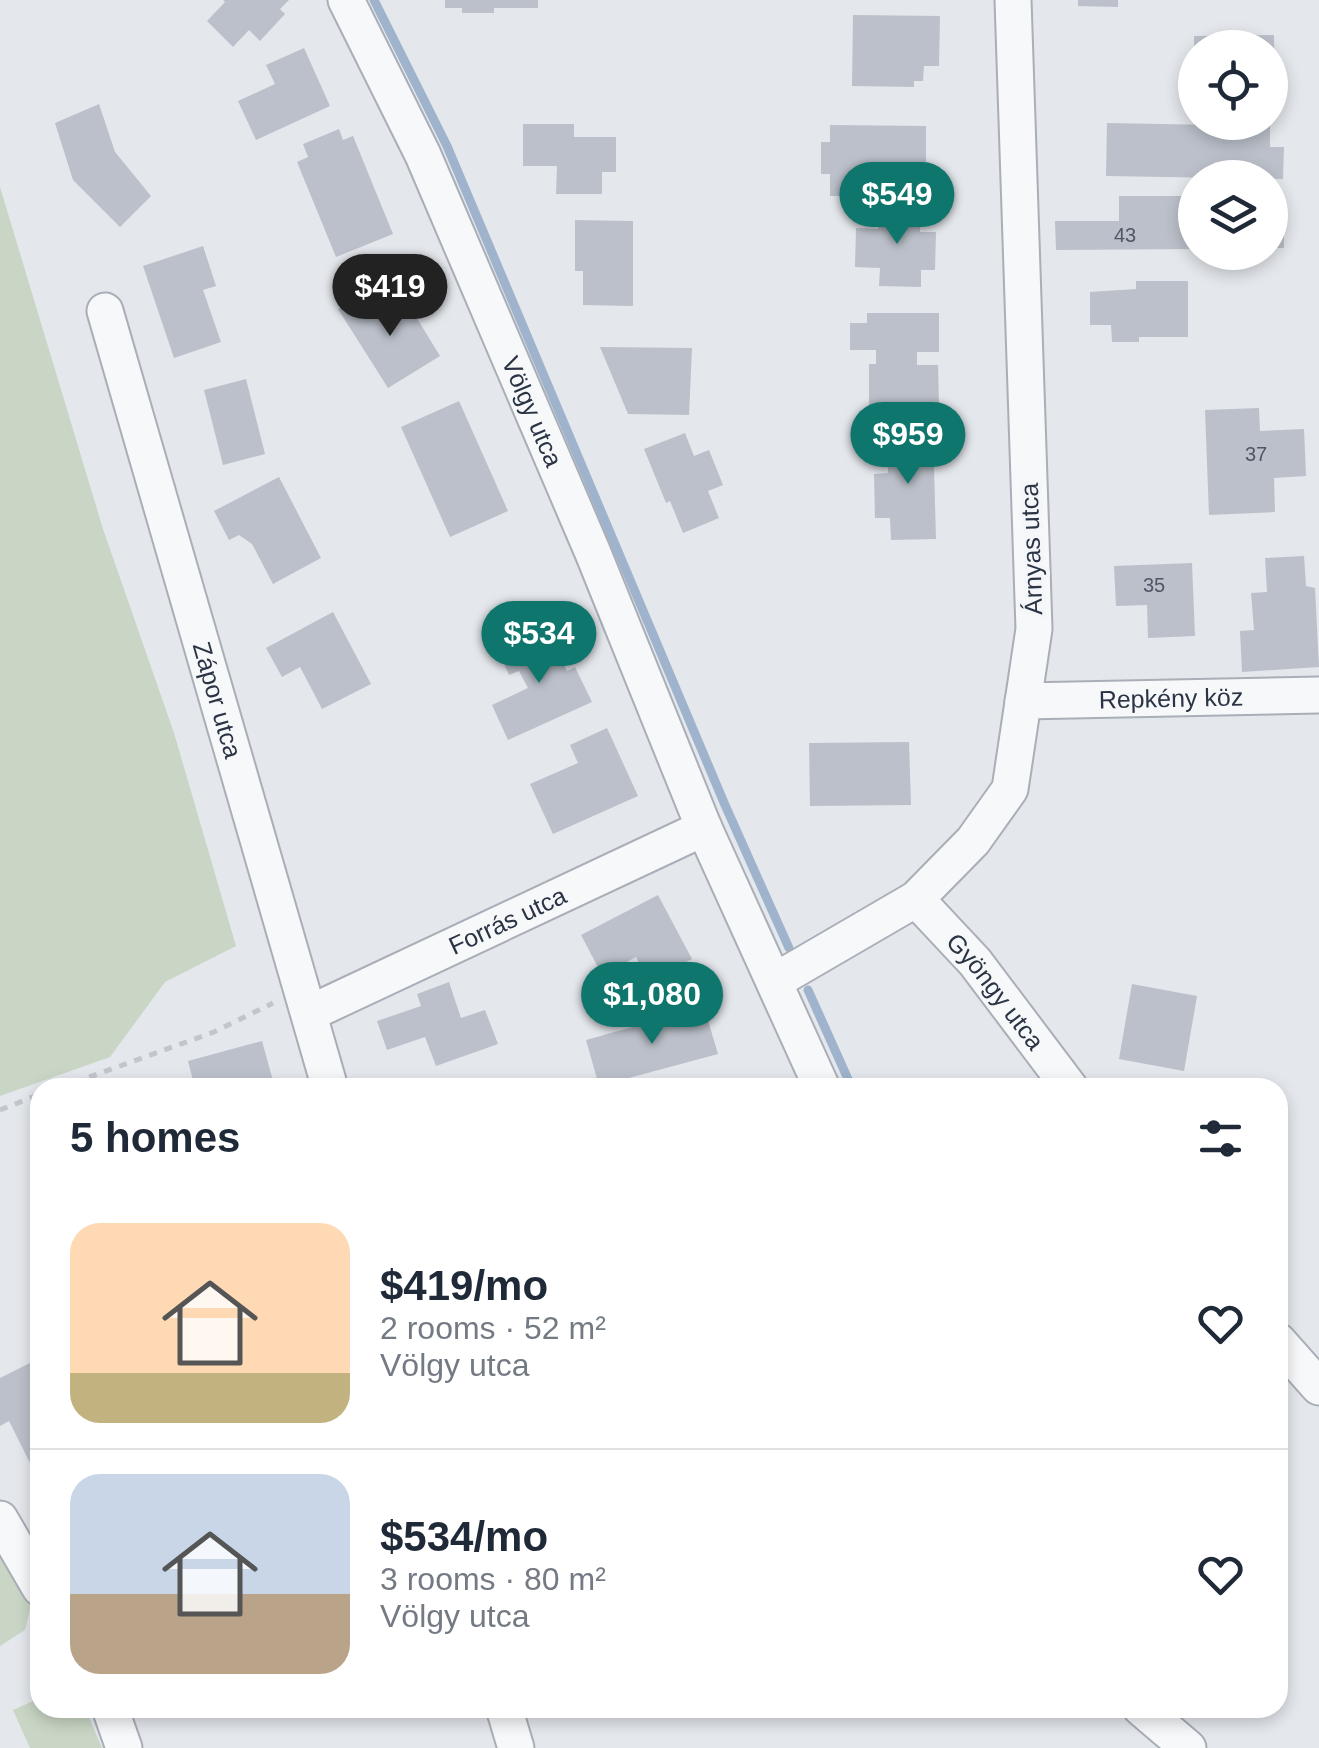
<!DOCTYPE html>
<meta charset="utf-8">
<style>
:root{--surface:#fff;--page:#f6f6f7;--text:#1f2937;--muted:#747a83;--line:#e0e1e3;--accent:#0f766e}
body{margin:0;font-family:Arial,sans-serif;background:var(--page);color:var(--text);height:100vh;display:flex;flex-direction:column;font-size:38px;white-space:nowrap}
*{box-sizing:border-box;margin:0}
p{font-size:32px;color:var(--muted)}
.icon{flex:none;width:55px;height:55px;fill:none;stroke:currentColor;stroke-width:2;stroke-linecap:round;stroke-linejoin:round}
.map{position:relative;flex:1;overflow:hidden}
.details{position:absolute;left:30px;top:1078px;width:1258px;height:640px;display:flex;flex-direction:column;background:var(--surface);border-radius:30px;box-shadow:0 5px 15px #0003}
.details>*{flex:none}
.controls{position:absolute;left:1178px;top:30px;display:grid;gap:20px}
.controls a{display:grid;place-items:center;width:110px;height:110px;border-radius:50%;background:var(--surface);box-shadow:0 5px 15px #0003;font-size:50px}
.price{position:absolute;translate:-50% -85px;padding:0 22px;border-radius:35px;background:var(--accent);color:#fff;font-size:32px;line-height:65px;filter:drop-shadow(0 2px 5px #0008)}
.price::after{content:'';position:absolute;left:50%;top:60px;width:30px;height:22px;margin-left:-15px;background:inherit;clip-path:polygon(0 0,100% 0,50% 100%)}
.price.on{background:#222;color:#fff}
ul{padding:0;list-style:none}
li{display:flex;align-items:center;gap:30px;height:250px;padding:0 40px}
li+li{border-top:2px solid var(--line)}
li span{display:grid;place-items:center;flex:none;width:280px;height:200px;border-radius:30px;color:#555}
li>.icon{margin-inline-start:auto}
span .icon{width:120px;height:120px;fill:#fffc;stroke-width:1}
li b{font-size:42px}
h2{display:flex;justify-content:space-between;align-items:center;height:120px;padding:0 40px;font-size:42px}
.map>svg:first-child{display:block}
.green{fill:#c9d6c5}
.lines{fill:none;stroke-linecap:round;stroke-linejoin:round}
.stream{stroke:#9fb4cc;stroke-width:9}
.building{fill:#bbc0ca}
.street-casing{stroke:#a9aeb7;stroke-width:39}
.path{stroke:#c2c5cb;stroke-width:5;stroke-dasharray:8 8;stroke-linecap:butt}
.street{stroke:#f7f8fa;stroke-width:35}
.labels{text-anchor:middle;dominant-baseline:central;stroke-width:8;stroke-linejoin:round;paint-order:stroke}
.number-label{font-size:20px;fill:#4f5766}
.street-label{font-size:25px;fill:#2b3445;stroke:#f4f6f9}
</style>
<div class="map">
<svg width="1319" height="1748" viewBox="0 0 1319 1748">
<rect width="100%" height="100%" fill="#e4e7ec"/>
<g class="green">
<polygon points="0,187 103,529 174,733 236,946 165,982 110,1057 0,1096"/>
<polygon points="0,1550 32,1601 25,1630 0,1646"/>
<polygon points="40,1698 40,1708 85,1708 102,1748 30,1748 13,1710"/>
</g>
<g class="lines">
<g class="stream">
<polyline points="374,0 447,146 725,805 789,948"/>
<polyline points="808,990 852,1088"/>
</g>
</g>
<g class="building">
<polygon points="223,0 289,0 280,9 285,14 260,41 249,30 233,47 207,21 225,2"/>
<polygon points="445,0 538,0 538,8 494,8 494,13 462,13 462,8 445,8"/>
<polygon points="1078,0 1118,0 1118,7 1078,6"/>
<polygon points="853,15 940,16 939,66 924,66 923,81 914,81 914,87 852,86"/>
<polygon points="1274,35 1275,91 1270,91 1270,48 1194,48 1194,36"/>
<polygon points="304,48 330,106 256,140 238,101 275,84 266,65"/>
<polygon points="99,104 115,152 151,196 120,227 73,180 55,123"/>
<polygon points="1107,123 1270,126 1270,147 1284,147 1283,179 1106,176"/>
<polygon points="523,124 574,124 574,137 616,137 616,172 602,172 602,194 556,194 557,166 523,166"/>
<polygon points="830,125 926,126 926,164 899,163 899,185 890,185 890,204 857,204 856,196 830,196 830,174 821,174 821,142 830,142"/>
<polygon points="339,129 343,140 353,136 393,234 336,257 297,162 308,157 303,144"/>
<polygon points="1119,196 1195,196 1195,249 1056,250 1055,221 1119,221"/>
<polygon points="878,206 921,207 920,232 936,232 935,270 921,270 921,287 879,286 880,268 855,267 856,228 878,229"/>
<polygon points="1284,218 1284,248 1270,248 1270,219"/>
<polygon points="575,220 633,221 633,306 583,305 583,271 575,271"/>
<polygon points="203,246 216,286 203,290 221,342 174,358 143,266"/>
<polygon points="1136,281 1188,281 1188,337 1139,337 1139,342 1112,342 1111,325 1090,325 1090,292 1136,289"/>
<polygon points="365,292 381,318 407,302 440,356 388,388 338,309"/>
<polygon points="867,313 939,313 939,352 917,352 917,365 938,365 939,406 869,406 869,364 876,364 876,350 850,350 850,323 867,323"/>
<polygon points="600,347 692,348 689,415 628,414"/>
<polygon points="246,379 265,454 223,465 204,390"/>
<polygon points="459,401 508,511 450,537 401,427"/>
<polygon points="1259,408 1260,431 1304,429 1306,476 1274,478 1275,512 1209,515 1205,410"/>
<polygon points="933,431 936,539 891,540 890,518 875,518 874,474 888,473 887,432"/>
<polygon points="685,433 694,456 709,450 723,485 708,491 719,518 683,533 670,501 666,503 644,449"/>
<polygon points="279,477 321,558 273,584 252,544 239,535 229,540 214,511"/>
<polygon points="1304,556 1306,586 1315,588 1319,667 1242,672 1240,631 1254,630 1251,593 1267,592 1265,558"/>
<polygon points="1192,563 1195,636 1148,638 1147,605 1116,606 1114,566"/>
<polygon points="333,612 371,684 322,709 300,667 282,677 266,648"/>
<polygon points="547,628 567,671 575,667 592,702 508,740 492,705 528,688 519,671 509,675 498,650"/>
<polygon points="607,728 638,796 553,834 530,784 578,763 570,745"/>
<polygon points="909,742 911,805 810,806 809,743"/>
<polygon points="658,895 692,959 648,981 636,957 602,975 581,935"/>
<polygon points="449,982 461,1018 485,1010 498,1044 436,1066 425,1037 387,1050 377,1021 421,1006 417,994"/>
<polygon points="1132,984 1197,996 1184,1071 1119,1059"/>
<polygon points="704,1007 718,1054 599,1086 586,1040"/>
<polygon points="262,1041 275,1088 195,1088 188,1061"/>
<polygon points="40,1358 40,1458 30,1463 9,1421 0,1426 0,1378"/>
</g>
<g class="lines">
<g class="street-casing">
<g id="street">
<path id="s1" d="M346 0 423 155 593 553 704 828 822 1088"/>
<path id="s2" d="M105 311 330 1088"/>
<path id="s3" d="M1023 701 1319 695"/>
<path id="s4" d="M916 899 975 962 1070 1088"/>
<polyline points="775,981 916,899 973,841 1010,789 1034,629 1013,0"/>
<path id="s5" d="M310 1013 704 828"/>
<polyline points="1278,1341 1319,1387"/>
<polyline points="0,1519 40,1588"/>
<polyline points="110,1708 124,1748"/>
<polyline points="504,1708 516,1748"/>
<polyline points="1141,1708 1188,1748"/>
</g>
</g>
<g class="path">
<polyline points="59,1088 214,1032 273,1003"/>
<polyline points="0,1110 40,1094"/>
</g>
<use href="#street" class="street"/>
</g>
<g class="labels">
<g class="number-label">
<text x="1125" y="235">43</text>
<text x="1256" y="454">37</text>
<text x="1154" y="585">35</text>
</g>
<g class="street-label">
<text stroke="none"><textPath href="#s1" startOffset="452">Völgy utca</textPath></text>
<text transform="translate(1031 549) rotate(-92)">Árnyas utca</text>
<text stroke="none"><textPath href="#s3" startOffset="148">Repkény köz</textPath></text>
<text stroke="none"><textPath href="#s2" startOffset="405">Zápor utca</textPath></text>
<text stroke="none"><textPath href="#s5" startOffset="218">Forrás utca</textPath></text>
<text stroke="none"><textPath href="#s4" startOffset="122">Gyöngy utca</textPath></text>
</g>
</g>
</svg>
<div class="controls">
<a><svg class="icon" aria-label="locate" viewBox="0 0 24 24"><circle cx="12" cy="12" r="6"/><path d="M12 2v4M12 18v4M2 12h4M18 12h4"/></svg></a>
<a><svg class="icon" aria-label="layers" viewBox="0 0 24 24"><path d="M12 4l9 5-9 5-9-5zM3 14l9 5 9-5"/></svg></a>
</div>
<b class="price" style="left:897px;top:247px">$549</b>
<b class="price on" style="left:390px;top:339px">$419</b>
<b class="price" style="left:908px;top:487px">$959</b>
<b class="price" style="left:539px;top:686px">$534</b>
<b class="price" style="left:652px;top:1047px">$1,080</b>
<section class="details">
<h2>5 homes<svg class="icon" aria-label="filters" viewBox="0 0 24 24"><path d="M4 7h16M4 17h16"/><circle cx="9" cy="7" r="2"/><circle cx="15" cy="17" r="2"/></svg></h2>
<ul>
<li><span style="background:linear-gradient(#ffd9b3 75%,#c2b280 0)"><svg class="icon" aria-label="home" viewBox="0 0 24 24"><path d="M3 11l9-7 9 7M6 9v11h12V9"/></svg></span><div><b>$419/mo</b><p>2 rooms · 52 m²</p><p>Völgy utca</p></div><svg class="icon" aria-label="heart" viewBox="0 0 24 24"><path d="M12 20l-8-8c-3-5 5-10 8-4 3-6 11-1 8 4z"/></svg></li>
<li><span style="background:linear-gradient(#c9d6e8 60%,#b9a48a 0)"><svg class="icon" aria-label="home" viewBox="0 0 24 24"><path d="M3 11l9-7 9 7M6 9v11h12V9"/></svg></span><div><b>$534/mo</b><p>3 rooms · 80 m²</p><p>Völgy utca</p></div><svg class="icon" aria-label="heart" viewBox="0 0 24 24"><path d="M12 20l-8-8c-3-5 5-10 8-4 3-6 11-1 8 4z"/></svg></li>
</ul>
</section>
</div>
